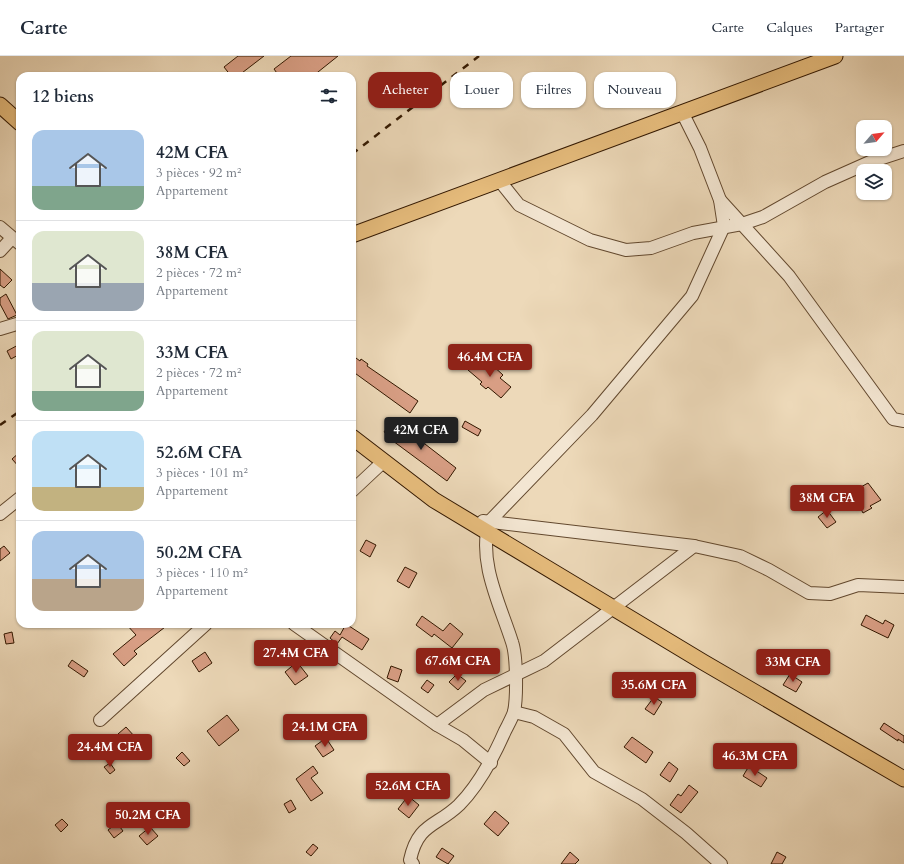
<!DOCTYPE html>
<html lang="fr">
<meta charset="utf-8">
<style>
:root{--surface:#fff;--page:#f6f6f7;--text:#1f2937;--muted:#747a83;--line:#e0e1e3;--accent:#8f2418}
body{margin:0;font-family:Cardo,serif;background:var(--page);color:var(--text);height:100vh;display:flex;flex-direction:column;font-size:15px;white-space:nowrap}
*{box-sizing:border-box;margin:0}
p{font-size:13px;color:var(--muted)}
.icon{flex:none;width:22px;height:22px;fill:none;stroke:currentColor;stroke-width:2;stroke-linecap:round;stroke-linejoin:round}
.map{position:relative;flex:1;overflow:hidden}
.details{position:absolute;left:16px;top:16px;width:340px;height:556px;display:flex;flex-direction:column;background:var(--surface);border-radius:12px;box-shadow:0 1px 3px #0004}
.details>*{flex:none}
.top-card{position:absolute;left:368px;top:16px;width:380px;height:36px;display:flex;gap:8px}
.needle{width:26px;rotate:62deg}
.fabs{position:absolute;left:856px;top:64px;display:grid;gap:8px}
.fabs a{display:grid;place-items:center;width:36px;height:36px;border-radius:8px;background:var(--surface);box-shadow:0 1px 3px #0004;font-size:20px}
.price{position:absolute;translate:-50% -34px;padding:0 9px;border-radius:4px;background:var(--accent);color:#fff;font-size:13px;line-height:26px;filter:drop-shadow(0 1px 2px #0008)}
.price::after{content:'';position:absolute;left:50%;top:24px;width:12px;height:9px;margin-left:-6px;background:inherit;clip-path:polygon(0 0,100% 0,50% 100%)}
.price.on{background:#222;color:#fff}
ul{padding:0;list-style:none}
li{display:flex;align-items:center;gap:12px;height:100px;padding:0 16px}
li+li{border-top:1px solid var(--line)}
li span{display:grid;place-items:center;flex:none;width:112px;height:80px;border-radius:12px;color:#555}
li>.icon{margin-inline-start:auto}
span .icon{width:48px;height:48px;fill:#fffc;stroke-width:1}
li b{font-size:17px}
h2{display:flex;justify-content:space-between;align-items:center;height:48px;padding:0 16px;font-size:17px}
.pill{padding:0 14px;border-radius:12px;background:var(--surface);box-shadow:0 1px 3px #0004;font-size:14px;line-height:36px}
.pill.on{background:var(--accent);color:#fff}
header{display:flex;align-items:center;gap:24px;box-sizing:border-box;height:56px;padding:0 20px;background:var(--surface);border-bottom:1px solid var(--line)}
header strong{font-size:19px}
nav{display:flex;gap:22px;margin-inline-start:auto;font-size:14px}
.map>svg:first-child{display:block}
.building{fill:#d89e84;stroke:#331800}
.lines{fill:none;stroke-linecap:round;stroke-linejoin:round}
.minor-casing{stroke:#62482e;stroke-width:14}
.major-casing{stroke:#331800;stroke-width:17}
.minor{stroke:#f3e6d2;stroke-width:12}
.major{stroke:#e6bc7c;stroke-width:15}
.rail{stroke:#331800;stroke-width:2.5;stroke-dasharray:7 7;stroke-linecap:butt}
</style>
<header>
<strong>Carte</strong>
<nav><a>Carte</a><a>Calques</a><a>Partager</a></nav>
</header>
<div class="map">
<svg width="904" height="808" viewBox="0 0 904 808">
<rect width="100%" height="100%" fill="#edd9b9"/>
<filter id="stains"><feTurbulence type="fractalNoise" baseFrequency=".005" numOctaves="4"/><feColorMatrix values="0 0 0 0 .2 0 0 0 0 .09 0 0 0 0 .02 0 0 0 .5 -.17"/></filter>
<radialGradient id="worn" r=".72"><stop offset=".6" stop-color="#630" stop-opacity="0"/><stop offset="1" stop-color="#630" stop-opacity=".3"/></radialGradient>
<g class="building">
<polygon points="238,0 264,0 238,20 231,20 224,11"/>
<polygon points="291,0 338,0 313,20 279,20 274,13"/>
<polygon points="0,213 12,224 4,232 0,229"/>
<polygon points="6,238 17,259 8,263 0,248 0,242"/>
<polygon points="20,288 20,298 11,303 7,295"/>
<polygon points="352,299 360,305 361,303 368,308 367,310 418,345 410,357 352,315"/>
<polygon points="478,303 488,312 491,308 503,319 500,322 511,331 501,342 488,331 486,333 480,328 482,326 468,314"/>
<polygon points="465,365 481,374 478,380 462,371"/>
<polygon points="391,366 402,374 403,371 456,412 447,425 393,385 395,383 384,376"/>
<polygon points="20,396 20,412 12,403"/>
<polygon points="868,427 881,444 870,450 872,452 863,457 852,436"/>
<polygon points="827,454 836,466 827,472 818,461"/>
<polygon points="366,484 376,489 370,501 360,495"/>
<polygon points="4,490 10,497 0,505 0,493"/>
<polygon points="405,511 417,517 409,532 397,525"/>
<polygon points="866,559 883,568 885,564 894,569 888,582 861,569"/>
<polygon points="422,560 443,575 450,567 463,578 452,592 434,578 432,581 416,569"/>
<polygon points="126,568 169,568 134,595 137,598 124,610 113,598 136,579"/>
<polygon points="346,568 369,583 362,594 342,581 337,588 330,582 335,575 340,579"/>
<polygon points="12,576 14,587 6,588 4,578"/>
<polygon points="205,596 212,607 199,616 192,605"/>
<polygon points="72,604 88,615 84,621 68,610"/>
<polygon points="297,606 308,620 295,629 285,616"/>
<polygon points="391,610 402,614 398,626 387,622"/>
<polygon points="457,618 466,625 458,634 449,626"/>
<polygon points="790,618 802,626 796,636 783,629"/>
<polygon points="427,624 434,629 428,637 421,632"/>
<polygon points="654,641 662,646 654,659 645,653"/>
<polygon points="227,659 239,674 219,690 207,675"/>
<polygon points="884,667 904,680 904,687 898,683 898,685 880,673"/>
<polygon points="126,671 135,681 127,688 118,678"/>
<polygon points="632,681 653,696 646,707 624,691"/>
<polygon points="326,682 334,694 323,701 315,690"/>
<polygon points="182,696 190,705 184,710 176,702"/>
<polygon points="669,706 678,713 670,726 660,719"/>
<polygon points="110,707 115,714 110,718 104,711"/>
<polygon points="313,710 318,717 311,722 323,737 311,745 296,723"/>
<polygon points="749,710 767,722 761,731 743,720"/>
<polygon points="689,729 698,736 681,757 670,749 678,738 681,740"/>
<polygon points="408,740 419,749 409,762 398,753"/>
<polygon points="291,744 296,753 289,757 284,748"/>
<polygon points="495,755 509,767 498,780 484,768"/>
<polygon points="62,763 68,769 61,776 55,769"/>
<polygon points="117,767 123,775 114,782 108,774"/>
<polygon points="150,771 158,780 147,789 139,780"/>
<polygon points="313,788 318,792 311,800 306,796"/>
<polygon points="442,792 454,800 448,808 436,801"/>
<polygon points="570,796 579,804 575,808 561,808"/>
<polygon points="777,796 786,801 782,808 771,808"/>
</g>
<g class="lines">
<g class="minor-casing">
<g id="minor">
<polyline points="499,124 519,149 590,184 626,194 651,192 693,177 742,168 763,161 825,126 870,106 904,95"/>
<polyline points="720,144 789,220 893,363 904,365"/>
<polyline points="0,171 20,188"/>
<polyline points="0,195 12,182"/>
<polyline points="0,273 20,267"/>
<polyline points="352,435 384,405"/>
<polyline points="0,458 20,442"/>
<polyline points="483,465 694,490 740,500 769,514 809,537 830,538 858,529 904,531"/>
<polyline points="294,568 437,669 463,684 491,707"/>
<polyline points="514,656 534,661 564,678 594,716 642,743 686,777 721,808"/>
<polyline points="100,664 206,568"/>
<polyline points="437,669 484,634 544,605 694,490"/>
<path d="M413 808 410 804C418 767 436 771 459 749 478 730 494 700 505 675 508 669 512 662 514 656 517 642 517 600 512 586 500 548 478 507 489 466L592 359 692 240 724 170 720 144 700 92 682 56"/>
</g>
</g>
<g class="major-casing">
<g id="major">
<polyline points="0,49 20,67"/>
<polyline points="352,179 835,0"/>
<polyline points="352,381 434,444 703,606 904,723"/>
</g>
</g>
<use href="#minor" class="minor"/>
<use href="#major" class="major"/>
<g class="rail">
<polyline points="352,98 479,0"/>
<polyline points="0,369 20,355"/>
</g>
</g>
<rect width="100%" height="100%" filter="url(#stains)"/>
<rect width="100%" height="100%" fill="url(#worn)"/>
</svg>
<div class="fabs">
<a><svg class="needle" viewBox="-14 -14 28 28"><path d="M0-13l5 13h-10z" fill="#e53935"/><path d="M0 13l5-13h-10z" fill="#747a83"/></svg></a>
<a><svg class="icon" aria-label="layers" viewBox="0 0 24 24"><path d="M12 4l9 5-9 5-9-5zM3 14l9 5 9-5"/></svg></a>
</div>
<b class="price" style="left:490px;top:322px">46.4M CFA</b>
<b class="price on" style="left:421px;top:395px">42M CFA</b>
<b class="price" style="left:827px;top:463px">38M CFA</b>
<b class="price" style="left:296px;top:618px">27.4M CFA</b>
<b class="price" style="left:458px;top:626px">67.6M CFA</b>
<b class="price" style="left:793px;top:627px">33M CFA</b>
<b class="price" style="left:654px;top:650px">35.6M CFA</b>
<b class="price" style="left:325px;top:692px">24.1M CFA</b>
<b class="price" style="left:110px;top:712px">24.4M CFA</b>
<b class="price" style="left:755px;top:721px">46.3M CFA</b>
<b class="price" style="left:408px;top:751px">52.6M CFA</b>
<b class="price" style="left:148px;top:780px">50.2M CFA</b>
<div class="top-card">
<a class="pill on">Acheter</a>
<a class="pill">Louer</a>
<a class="pill">Filtres</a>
<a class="pill">Nouveau</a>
</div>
<section class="details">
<h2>12 biens<svg class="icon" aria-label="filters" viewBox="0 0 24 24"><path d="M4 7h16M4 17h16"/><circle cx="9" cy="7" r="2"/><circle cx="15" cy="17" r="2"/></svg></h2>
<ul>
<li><span style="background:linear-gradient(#a9c7e8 70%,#7fa58c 0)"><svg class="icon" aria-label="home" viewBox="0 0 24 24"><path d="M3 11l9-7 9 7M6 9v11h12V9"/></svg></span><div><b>42M CFA</b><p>3 pièces · 92 m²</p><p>Appartement</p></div></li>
<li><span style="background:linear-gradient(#dfe7d0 65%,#9aa5b1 0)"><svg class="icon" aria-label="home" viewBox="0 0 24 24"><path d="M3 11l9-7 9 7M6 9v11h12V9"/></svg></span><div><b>38M CFA</b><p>2 pièces · 72 m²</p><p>Appartement</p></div></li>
<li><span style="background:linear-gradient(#dfe7d0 75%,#7fa58c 0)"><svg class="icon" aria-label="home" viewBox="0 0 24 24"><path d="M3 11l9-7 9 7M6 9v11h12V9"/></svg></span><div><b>33M CFA</b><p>2 pièces · 72 m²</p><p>Appartement</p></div></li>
<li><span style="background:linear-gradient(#bfe0f5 70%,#c2b280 0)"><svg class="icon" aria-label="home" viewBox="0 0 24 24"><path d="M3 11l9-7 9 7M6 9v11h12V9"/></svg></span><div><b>52.6M CFA</b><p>3 pièces · 101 m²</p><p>Appartement</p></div></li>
<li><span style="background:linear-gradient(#a9c7e8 60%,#b9a48a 0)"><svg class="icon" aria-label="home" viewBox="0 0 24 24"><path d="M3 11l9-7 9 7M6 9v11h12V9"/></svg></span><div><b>50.2M CFA</b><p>3 pièces · 110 m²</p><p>Appartement</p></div></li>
</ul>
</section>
</div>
